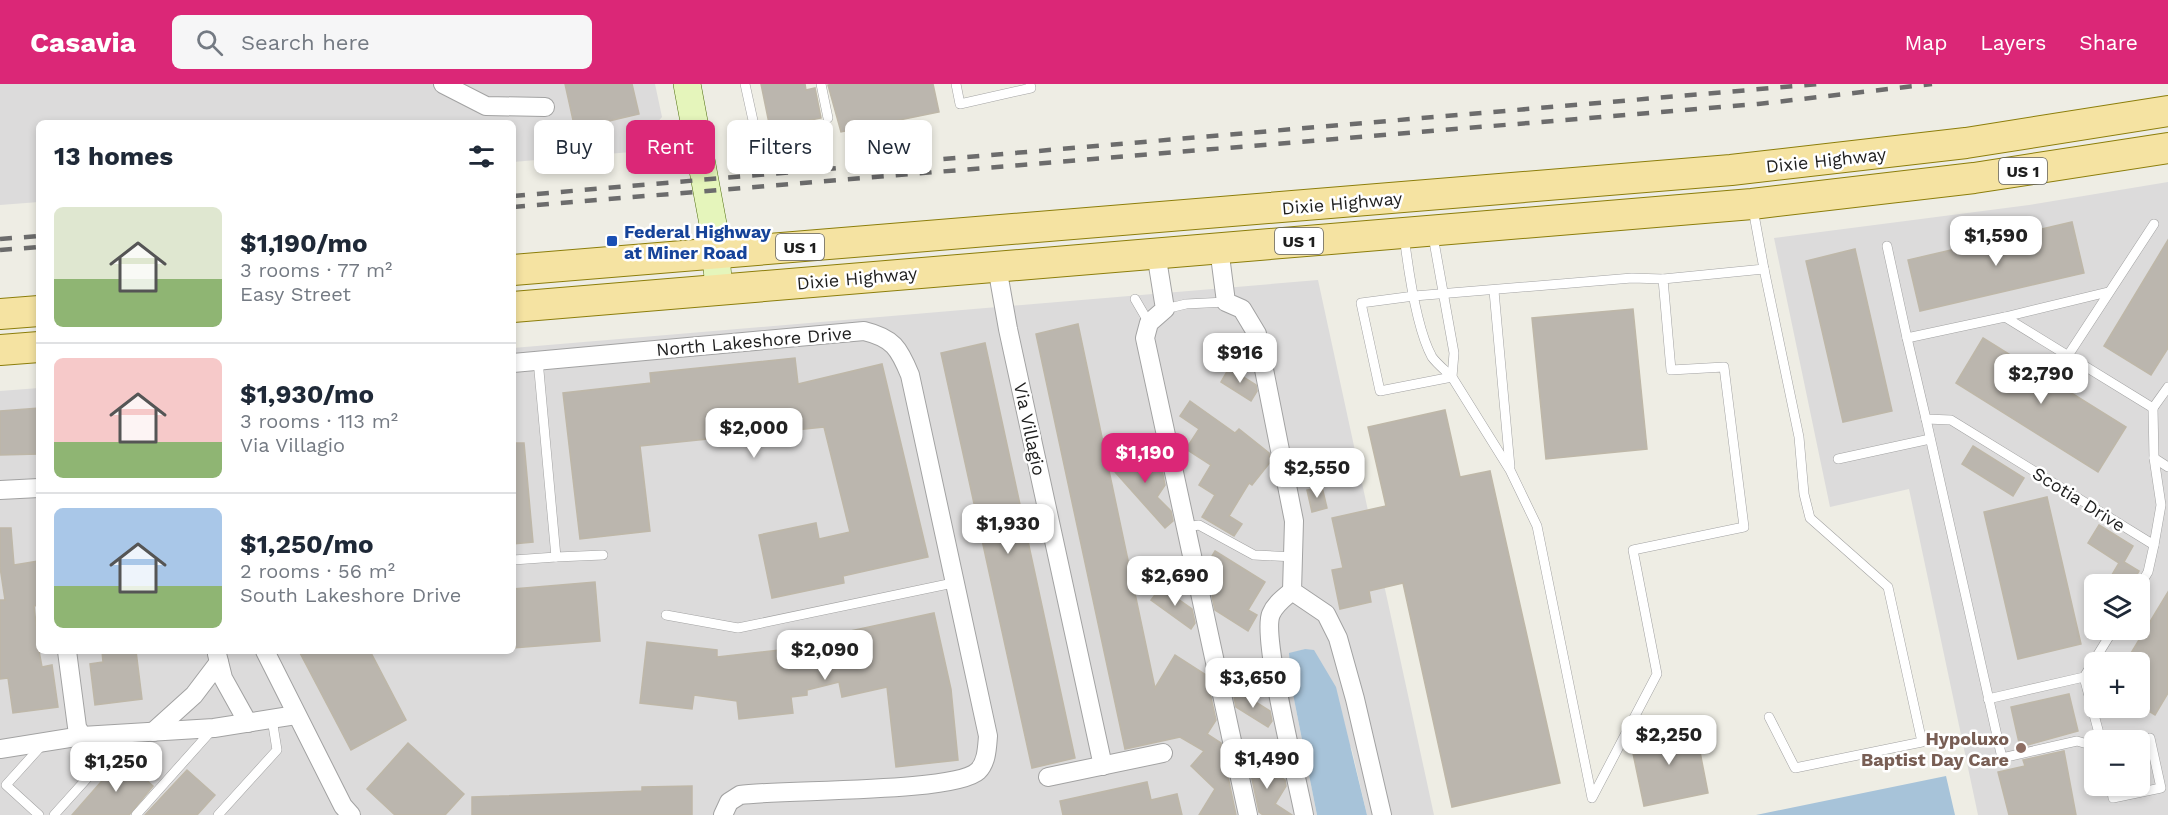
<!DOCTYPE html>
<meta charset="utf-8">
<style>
:root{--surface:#fff;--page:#f6f6f7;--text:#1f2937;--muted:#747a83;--line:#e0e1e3;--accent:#db2777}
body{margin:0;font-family:"Work Sans",sans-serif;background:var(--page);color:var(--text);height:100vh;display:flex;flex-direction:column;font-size:22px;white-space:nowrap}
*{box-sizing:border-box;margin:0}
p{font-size:20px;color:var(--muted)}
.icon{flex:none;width:33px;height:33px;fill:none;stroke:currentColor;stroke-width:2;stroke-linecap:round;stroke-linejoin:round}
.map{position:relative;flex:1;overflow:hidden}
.panel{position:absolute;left:36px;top:36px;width:480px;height:534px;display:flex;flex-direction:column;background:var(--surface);border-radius:9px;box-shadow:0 3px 9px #0003}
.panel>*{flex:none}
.hud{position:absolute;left:534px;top:36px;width:570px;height:54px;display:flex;gap:12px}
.tools{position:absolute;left:2084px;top:490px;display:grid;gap:12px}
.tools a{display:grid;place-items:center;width:66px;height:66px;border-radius:9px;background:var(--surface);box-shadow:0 3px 9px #0003;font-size:30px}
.price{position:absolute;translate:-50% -51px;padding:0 14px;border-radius:12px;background:#fff;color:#222;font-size:20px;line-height:39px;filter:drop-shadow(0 2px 3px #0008)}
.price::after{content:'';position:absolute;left:50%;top:36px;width:18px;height:14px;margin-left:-9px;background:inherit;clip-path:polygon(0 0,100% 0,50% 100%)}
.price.on{background:var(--accent);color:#fff}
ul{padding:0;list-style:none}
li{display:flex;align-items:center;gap:18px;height:150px;padding:0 18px}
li+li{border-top:2px solid var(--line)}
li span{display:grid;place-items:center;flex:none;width:168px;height:120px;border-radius:9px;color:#555}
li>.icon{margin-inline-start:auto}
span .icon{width:72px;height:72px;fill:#fffc;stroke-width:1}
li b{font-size:26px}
h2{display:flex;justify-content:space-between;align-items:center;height:72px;padding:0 18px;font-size:26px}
.pill{padding:0 21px;border-radius:9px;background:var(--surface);box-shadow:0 3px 9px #0003;font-size:21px;line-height:54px}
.pill.on{background:var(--accent);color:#fff}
header{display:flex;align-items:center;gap:36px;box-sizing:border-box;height:84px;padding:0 30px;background:var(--accent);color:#fff}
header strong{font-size:28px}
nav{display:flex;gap:33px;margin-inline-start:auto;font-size:21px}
.search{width:420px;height:54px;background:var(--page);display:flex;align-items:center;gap:15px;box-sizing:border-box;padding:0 21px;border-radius:9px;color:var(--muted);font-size:22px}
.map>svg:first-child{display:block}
.residential{fill:#dcdbdb;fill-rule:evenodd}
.water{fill:#a7c3d9}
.building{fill:#bbb6ae;stroke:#beb7a8;stroke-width:1.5}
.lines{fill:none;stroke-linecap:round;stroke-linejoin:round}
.lane-casing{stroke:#a2a2a2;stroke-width:10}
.street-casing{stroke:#a2a2a2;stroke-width:20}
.secondary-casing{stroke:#4d6d0d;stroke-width:28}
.primary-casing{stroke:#8c7e0b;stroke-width:32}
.lane{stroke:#fff;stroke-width:9}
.street{stroke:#fff;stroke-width:18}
.secondary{stroke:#e5f5bb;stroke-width:27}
.primary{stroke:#f5e3a2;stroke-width:30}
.rail{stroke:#6c6c6c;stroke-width:4.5;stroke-dasharray:12 12;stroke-linecap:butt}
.transit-dot{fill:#1a4fb4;stroke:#fff;stroke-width:2}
.education-dot{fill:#8d6e63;stroke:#fff;stroke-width:2}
.labels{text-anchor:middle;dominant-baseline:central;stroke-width:5;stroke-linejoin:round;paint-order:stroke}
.shield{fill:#fff;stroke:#626262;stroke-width:1.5}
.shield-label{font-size:16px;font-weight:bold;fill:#1e1e1e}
.street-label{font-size:18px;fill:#1e1e1e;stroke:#fff}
.transit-label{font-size:18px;font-weight:bold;fill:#164399;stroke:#fff;text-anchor:start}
.education-label{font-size:18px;font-weight:bold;fill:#785e54;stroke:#fff;text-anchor:end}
</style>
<header>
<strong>Casavia</strong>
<div class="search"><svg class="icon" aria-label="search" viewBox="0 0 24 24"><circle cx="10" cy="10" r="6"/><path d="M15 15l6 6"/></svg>Search here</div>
<nav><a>Map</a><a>Layers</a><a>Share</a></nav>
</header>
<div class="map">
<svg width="2168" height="731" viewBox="0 0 2168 731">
<rect width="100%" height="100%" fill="#eeede4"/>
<g class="residential">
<polygon points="0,0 655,0 662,33 631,68 513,78 513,39 39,39 39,118 0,121"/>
<path d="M2168 98V731H1978L1909 405 1830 423 1774 154 2029 121ZM2094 501H2139V546H2094ZM2094 579H2139V624H2094ZM2094 657H2139V702H2094Z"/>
<polygon points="1318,196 1434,731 1367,731 1352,666 1305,565 1289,570 1291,600 1317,731 0,731 0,307 39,304 39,567 513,567 513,264"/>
</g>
<g class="water">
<polygon points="1305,565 1314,566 1336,603 1367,731 1317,731 1291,600 1289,569"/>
<polygon points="1946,692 1955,731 1756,731"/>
</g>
<g class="building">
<polygon points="565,0 632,0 639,30 575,45"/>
<polygon points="761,0 805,0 806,6 815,4 821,34 770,44"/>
<polygon points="834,0 933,0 939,28 841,48 828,1"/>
<polygon points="2072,138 2084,189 1920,227 1908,176"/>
<polygon points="2168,156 2168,264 2151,291 2104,262"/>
<polygon points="1855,165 1892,327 1843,338 1806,177"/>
<polygon points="1633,225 1647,365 1546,375 1532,234"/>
<polygon points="1078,240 1155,604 1175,571 1206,591 1216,636 1207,650 1221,659 1236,731 1199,731 1215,705 1191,682 1204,667 1180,653 1125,665 1036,250"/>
<polygon points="1983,254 2126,343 2098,388 1956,299"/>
<polygon points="985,259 1075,674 1032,684 941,269"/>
<polygon points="795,274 798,300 882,280 928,473 843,492 844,499 772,514 759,451 816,439 819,455 850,448 824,343 640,362 650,447 580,455 563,309 651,299 650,289"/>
<polygon points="1229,284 1256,301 1257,307 1251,317 1221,298"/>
<polygon points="1190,317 1235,349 1239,345 1269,369 1271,377 1252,401 1249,399 1229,432 1242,440 1234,452 1202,433 1215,411 1199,401 1211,381 1186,365 1199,345 1180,332"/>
<polygon points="39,324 39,370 0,371 0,327"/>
<polygon points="1445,326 1460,393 1490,387 1560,699 1452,723 1403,499 1369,507 1371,518 1340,525 1332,486 1343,484 1332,434 1386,422 1368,343"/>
<polygon points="513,359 524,359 533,458 513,460"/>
<polygon points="1973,362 2024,394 2013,412 1962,380"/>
<polygon points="1132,364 1162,386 1165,401 1157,413 1171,427 1173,437 1165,444 1115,388"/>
<polygon points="1322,403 1327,424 1312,428 1307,406"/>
<polygon points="2047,413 2081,560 2018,575 1984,428"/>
<polygon points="2099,441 2133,462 2124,478 2139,487 2131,501 2106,501 2119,479 2088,459"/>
<polygon points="0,444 11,444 14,481 39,477 39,521 34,522 39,567 42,583 52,581 58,623 13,629 8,594 0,595 0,516 5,516 0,483"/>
<polygon points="1215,467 1265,498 1248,526 1257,531 1248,547 1215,526 1212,512 1223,494 1206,482"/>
<polygon points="595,498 600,557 513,564 513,505"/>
<polygon points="1161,503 1192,525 1195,539 1191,545 1151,516"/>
<polygon points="2168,508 2168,609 2155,631 2139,621 2139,579 2125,579"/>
<polygon points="934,529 951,605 958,676 896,683 887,603 842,613 839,598 807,606 807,611 791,613 793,629 739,635 737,617 694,611 692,625 640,619 647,558 717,566 717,573 815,562 813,555"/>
<polygon points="102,567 136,567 142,615 95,621 90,580 103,578"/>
<polygon points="299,567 370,567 406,636 351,666"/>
<polygon points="1238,607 1270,627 1272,637 1268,643 1236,623 1234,613"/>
<polygon points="2069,610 2078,647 2020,663 2011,623"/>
<polygon points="1695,642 1708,709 1644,722 1630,655"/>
<polygon points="408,659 464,710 445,731 395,731 367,705"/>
<polygon points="2064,667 2076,731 2009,731 1998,688 2025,682 2023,676"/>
<polygon points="122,674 153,702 129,731 72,731"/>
<polygon points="1248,676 1253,679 1254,677 1285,696 1286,702 1275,720 1292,731 1263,731 1259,728"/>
<polygon points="187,686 215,711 197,731 145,731"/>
<polygon points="1147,698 1151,716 1177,710 1182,731 1063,731 1060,717"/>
<polygon points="692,702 692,731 472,731 472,713 642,707 642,703"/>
</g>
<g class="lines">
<g class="lane-casing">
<g id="lane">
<polyline points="745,0 754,41"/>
<polyline points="821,0 828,34"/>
<polyline points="956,0 960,20 1031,4 1030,0"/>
<path d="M1404 151C1408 184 1416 244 1432 273 1437 280 1446 287 1452 293L1380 307 1361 219 1414 212 1632 194 1663 195"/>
<polyline points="1433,152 1454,269 1452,293 1510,386 1537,442 1592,714 1657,590 1633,466 1744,443 1724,283 1671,286 1663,195 1764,185 1753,125"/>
<polyline points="1887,162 1907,254 2005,233 2153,324 2168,303"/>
<polyline points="1764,185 1799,353 1804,410 1810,434 1888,503 1922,658 1795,684 1769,633"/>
<polyline points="1494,207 1510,383"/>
<polyline points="1135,215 1149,239"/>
<polyline points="1165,225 1186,220 1226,218"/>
<polyline points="2005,233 2108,208"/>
<polyline points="1907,254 1926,335 1951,336 2154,461 2161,421 2154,374 2153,324"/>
<polyline points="2067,273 2154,140"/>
<polyline points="538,276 556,473 603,471"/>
<polyline points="1926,335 2002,674 2077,657 2094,662"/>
<polyline points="2154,374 2168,383"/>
<polyline points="1838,375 1930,355"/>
<polyline points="1186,443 1199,441 1254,471 1295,473"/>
<polyline points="513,476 556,473"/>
<polyline points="2139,503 2148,488 2154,461"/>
<polyline points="666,531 738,544 953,499"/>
<polyline points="2084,593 2101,657"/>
<polyline points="1988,615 2084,593 2113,546"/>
<polyline points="2111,702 2113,714 2161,704 2150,654 2138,657"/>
<polyline points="39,731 6,701 43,660"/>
<polyline points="54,731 127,650"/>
<polyline points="136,731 212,646"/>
<polyline points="218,731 277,666 272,635"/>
</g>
</g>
<g class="street-casing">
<g id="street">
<polyline points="443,0 486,22 545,23"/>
<polyline points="1219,164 1226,218 1242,225 1257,250 1294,437 1292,507 1326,530 1338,554 1355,615 1382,731"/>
<polyline points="1156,169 1165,225 1149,239 1145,254 1248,731"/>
<polyline points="997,183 1008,245 1103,682"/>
<path d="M513 279 864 247C893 254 899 264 910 291L988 652C987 663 987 678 978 687 955 709 783 705 740 711L729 718 723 731"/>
<polyline points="0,406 39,404"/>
<path d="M1292 507C1284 514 1275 520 1271 530 1261 553 1298 698 1304 731"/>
<polyline points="67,567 77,643 82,652"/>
<polyline points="265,567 343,722 351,731"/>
<polyline points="217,570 223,594 248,639"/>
<polyline points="153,648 194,611 219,578"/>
<polyline points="0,665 82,652 214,644 296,631"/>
<polyline points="1048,693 1163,669"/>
</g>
</g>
<g class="secondary-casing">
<polyline id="secondary" points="687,0 713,140 719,205"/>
</g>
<g class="primary-casing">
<g id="primary">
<polyline points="513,186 1731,86 1966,59 2168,27"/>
<polyline points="513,223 1752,120 1974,94 2168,64"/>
<polyline points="0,230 39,227"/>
<polyline points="0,266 39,263"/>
</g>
</g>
<use href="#lane" class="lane"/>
<use href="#street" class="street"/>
<use href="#secondary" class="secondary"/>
<use href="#primary" class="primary"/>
<g class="rail">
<polyline points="513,112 1819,0"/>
<polyline points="513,123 1758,20 1932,0"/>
<polyline points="0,155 39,152"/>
<polyline points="0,166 39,163"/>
</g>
</g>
<rect class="transit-dot" x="606" y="151" width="12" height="12" rx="3"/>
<circle class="education-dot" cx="2021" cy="664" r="6"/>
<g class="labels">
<g class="shield">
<rect x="1999" y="74" width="48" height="26" rx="4.5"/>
<rect x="1275" y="144" width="48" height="26" rx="4.5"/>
<rect x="776" y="150" width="48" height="26" rx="4.5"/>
</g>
<g class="shield-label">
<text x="2023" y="87">US 1</text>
<text x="1299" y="157">US 1</text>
<text x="800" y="163">US 1</text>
</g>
<g class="street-label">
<text transform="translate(1826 76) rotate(-6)">Dixie Highway</text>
<text transform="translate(1342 119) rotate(-5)">Dixie Highway</text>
<text transform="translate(857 194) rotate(-5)">Dixie Highway</text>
<text transform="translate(754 257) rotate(-5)">North Lakeshore Drive</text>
<text transform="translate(1030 345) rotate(78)">Via Villagio</text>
<text transform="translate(2079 415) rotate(32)">Scotia Drive</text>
</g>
<g class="transit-label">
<text x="624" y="147">Federal Highway<tspan x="624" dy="21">at Miner Road</tspan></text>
</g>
<g class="education-label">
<text x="2009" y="654">Hypoluxo<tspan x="2009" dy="21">Baptist Day Care</tspan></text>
</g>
</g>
</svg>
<div class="tools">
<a><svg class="icon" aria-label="layers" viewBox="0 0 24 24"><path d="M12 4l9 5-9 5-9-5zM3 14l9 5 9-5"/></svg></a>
<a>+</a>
<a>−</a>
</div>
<b class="price" style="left:1996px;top:183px">$1,590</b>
<b class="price" style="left:1240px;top:300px">$916</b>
<b class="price" style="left:2041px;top:321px">$2,790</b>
<b class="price" style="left:754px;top:375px">$2,000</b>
<b class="price on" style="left:1145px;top:400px">$1,190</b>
<b class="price" style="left:1317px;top:415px">$2,550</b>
<b class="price" style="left:1008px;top:471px">$1,930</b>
<b class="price" style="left:1175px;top:523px">$2,690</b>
<b class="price" style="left:825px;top:597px">$2,090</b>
<b class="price" style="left:1253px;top:625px">$3,650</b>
<b class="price" style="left:1669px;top:682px">$2,250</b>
<b class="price" style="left:1267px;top:706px">$1,490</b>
<b class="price" style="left:116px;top:709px">$1,250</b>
<div class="hud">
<a class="pill">Buy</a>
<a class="pill on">Rent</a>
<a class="pill">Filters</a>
<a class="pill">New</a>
</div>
<section class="panel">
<h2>13 homes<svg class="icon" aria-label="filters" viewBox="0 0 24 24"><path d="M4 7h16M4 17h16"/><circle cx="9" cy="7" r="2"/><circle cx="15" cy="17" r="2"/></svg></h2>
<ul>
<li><span style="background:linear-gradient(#dfe7d0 60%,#8fb573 0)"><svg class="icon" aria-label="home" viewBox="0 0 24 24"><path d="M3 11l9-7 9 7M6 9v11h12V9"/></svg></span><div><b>$1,190/mo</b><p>3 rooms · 77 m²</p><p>Easy Street</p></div></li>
<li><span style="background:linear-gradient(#f6c9c9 70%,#8fb573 0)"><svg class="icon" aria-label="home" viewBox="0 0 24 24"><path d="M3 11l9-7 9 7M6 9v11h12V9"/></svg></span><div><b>$1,930/mo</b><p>3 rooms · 113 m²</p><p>Via Villagio</p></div></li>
<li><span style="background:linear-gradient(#a9c7e8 65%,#8fb573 0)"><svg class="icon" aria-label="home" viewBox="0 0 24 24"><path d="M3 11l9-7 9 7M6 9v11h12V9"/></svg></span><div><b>$1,250/mo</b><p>2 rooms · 56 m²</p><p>South Lakeshore Drive</p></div></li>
</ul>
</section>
</div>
